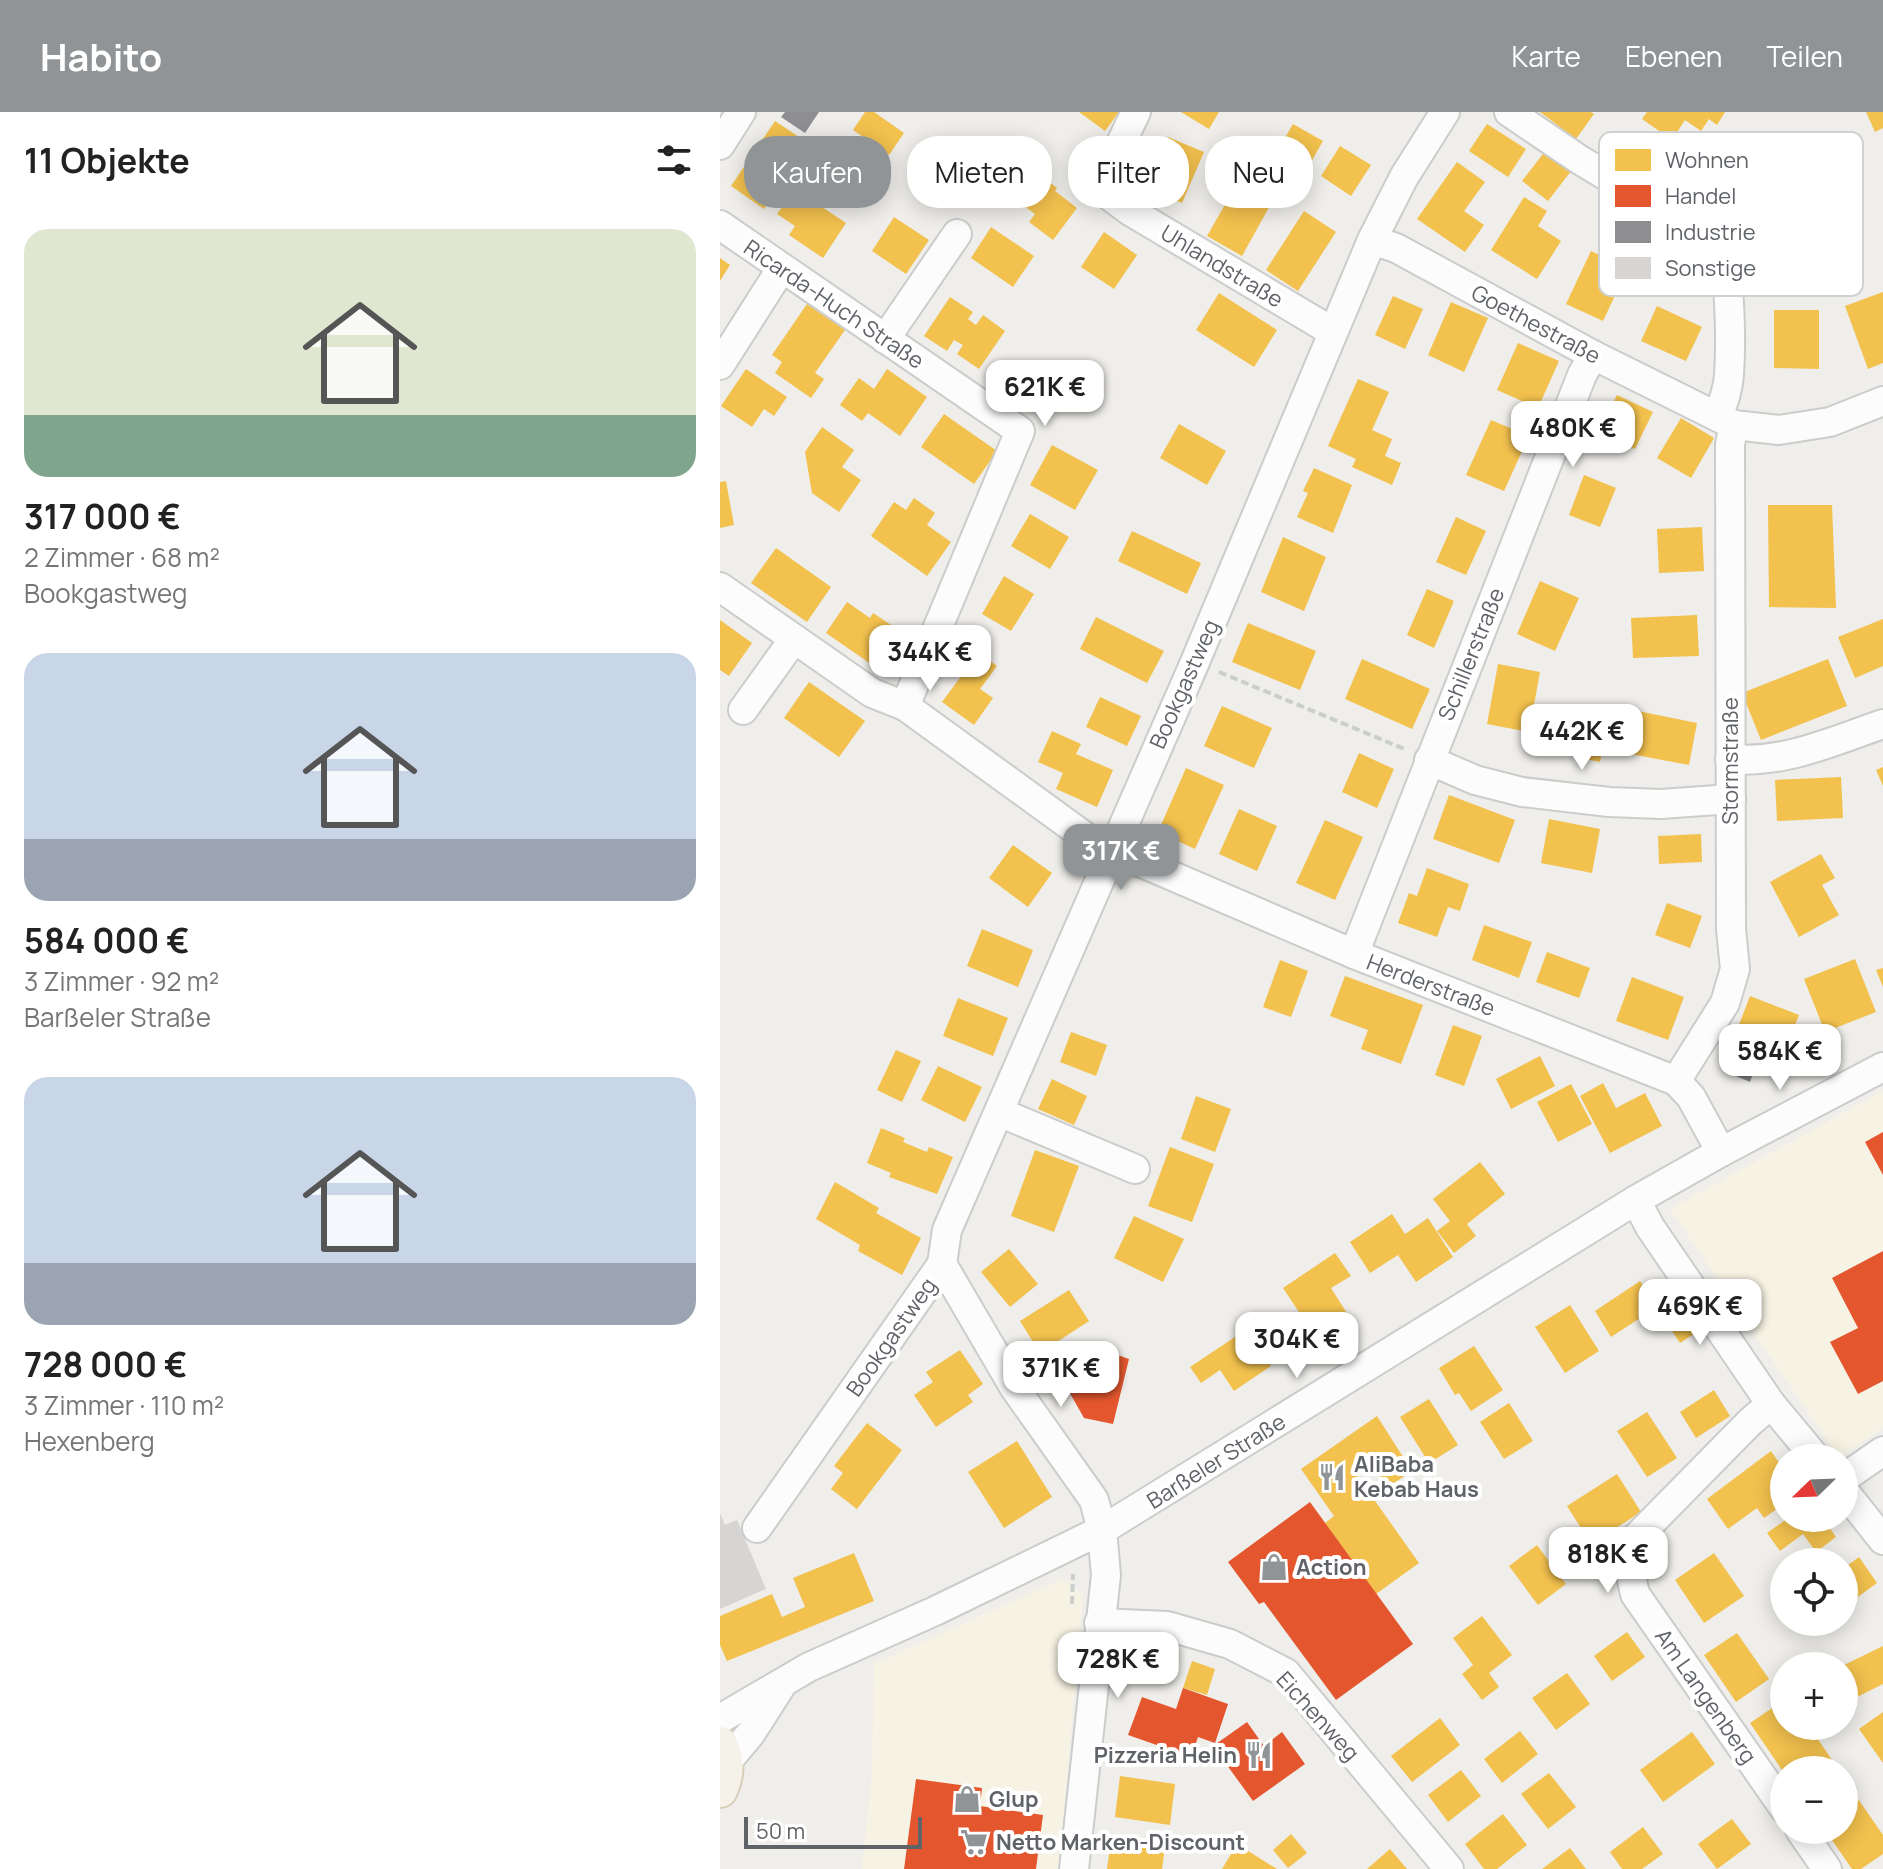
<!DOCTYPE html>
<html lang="de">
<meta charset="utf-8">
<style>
:root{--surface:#fff;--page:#f6f6f6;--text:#222;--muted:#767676;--accent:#919496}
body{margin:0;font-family:Manrope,sans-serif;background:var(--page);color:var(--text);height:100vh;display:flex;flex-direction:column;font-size:30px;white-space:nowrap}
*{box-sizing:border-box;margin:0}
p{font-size:26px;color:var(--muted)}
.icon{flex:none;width:44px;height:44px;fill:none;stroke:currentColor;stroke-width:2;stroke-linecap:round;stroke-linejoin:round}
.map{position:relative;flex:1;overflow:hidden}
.sheet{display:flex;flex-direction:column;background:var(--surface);width:720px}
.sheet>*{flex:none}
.guide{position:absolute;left:24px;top:24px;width:760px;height:72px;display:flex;gap:16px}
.needle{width:52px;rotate:247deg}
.controls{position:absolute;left:1050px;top:1332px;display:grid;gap:16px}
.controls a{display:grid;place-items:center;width:88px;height:88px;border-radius:50%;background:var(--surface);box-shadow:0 4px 20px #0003;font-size:40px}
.scale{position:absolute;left:24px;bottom:20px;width:178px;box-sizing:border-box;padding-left:8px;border:4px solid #5f6368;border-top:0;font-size:22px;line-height:28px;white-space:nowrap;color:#5f6368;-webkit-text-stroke:6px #fff;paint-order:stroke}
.price{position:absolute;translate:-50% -68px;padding:0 18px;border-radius:16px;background:#fff;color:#222;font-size:26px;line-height:52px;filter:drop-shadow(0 2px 4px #0008)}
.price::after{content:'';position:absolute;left:50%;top:48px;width:24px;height:18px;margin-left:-12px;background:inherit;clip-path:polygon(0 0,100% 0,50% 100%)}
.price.active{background:var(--accent);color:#fff}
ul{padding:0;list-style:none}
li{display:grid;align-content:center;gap:16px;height:424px;padding:0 24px}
li span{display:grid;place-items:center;height:248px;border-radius:24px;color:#555}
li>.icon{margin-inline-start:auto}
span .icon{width:144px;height:144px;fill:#fffc;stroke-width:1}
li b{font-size:34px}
h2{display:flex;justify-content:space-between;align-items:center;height:96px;padding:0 24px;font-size:34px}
.pill{padding:0 28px;border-radius:32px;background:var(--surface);box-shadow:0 4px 20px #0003;font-size:28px;line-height:72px}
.pill.active{background:var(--accent);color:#fff}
header{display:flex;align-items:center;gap:48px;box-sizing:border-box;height:112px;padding:0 40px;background:var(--accent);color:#fff}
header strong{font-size:38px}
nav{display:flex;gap:44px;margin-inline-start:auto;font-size:28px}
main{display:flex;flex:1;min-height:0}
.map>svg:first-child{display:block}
.commercial{fill:#f7f3e4}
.homes{fill:#f2c14e}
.shops{fill:#e4572e}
.industry{fill:#8d8d92}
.building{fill:#d6d5d3}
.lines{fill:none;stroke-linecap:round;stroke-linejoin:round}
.minor-casing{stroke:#cbcccc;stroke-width:32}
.major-casing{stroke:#d7ceb8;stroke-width:38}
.path{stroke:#cacfcc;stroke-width:4;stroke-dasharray:8 4;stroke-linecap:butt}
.minor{stroke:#fdfcfc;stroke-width:28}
.major{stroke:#f4f2e9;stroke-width:34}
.labels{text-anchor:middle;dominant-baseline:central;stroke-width:8;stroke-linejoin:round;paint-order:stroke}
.street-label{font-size:22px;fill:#5f6368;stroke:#fff}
.poi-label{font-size:22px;font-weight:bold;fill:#5f6368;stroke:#fff;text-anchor:start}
.key{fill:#fff;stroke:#cfd0d2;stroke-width:2}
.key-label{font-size:22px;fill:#5f6368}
</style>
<header>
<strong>Habito</strong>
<nav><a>Karte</a><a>Ebenen</a><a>Teilen</a></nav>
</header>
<main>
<section class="sheet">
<h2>11 Objekte<svg class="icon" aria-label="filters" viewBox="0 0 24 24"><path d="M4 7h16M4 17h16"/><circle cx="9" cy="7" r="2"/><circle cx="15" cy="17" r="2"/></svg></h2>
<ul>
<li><span style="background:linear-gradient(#dfe7d0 75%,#7fa58c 0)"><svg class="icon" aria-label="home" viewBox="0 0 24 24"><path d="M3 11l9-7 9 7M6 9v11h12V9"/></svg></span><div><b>317 000 €</b><p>2 Zimmer · 68 m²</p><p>Bookgastweg</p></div></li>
<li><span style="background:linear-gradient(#c9d6e8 75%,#9aa5b1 0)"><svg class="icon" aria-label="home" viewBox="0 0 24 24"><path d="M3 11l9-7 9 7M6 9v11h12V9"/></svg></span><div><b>584 000 €</b><p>3 Zimmer · 92 m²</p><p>Barßeler Straße</p></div></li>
<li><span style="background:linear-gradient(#c9d6e8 75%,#9aa5b1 0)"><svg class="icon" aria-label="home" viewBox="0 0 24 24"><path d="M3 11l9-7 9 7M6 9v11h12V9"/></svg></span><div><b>728 000 €</b><p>3 Zimmer · 110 m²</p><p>Hexenberg</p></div></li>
</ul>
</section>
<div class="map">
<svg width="1163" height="1757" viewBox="0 0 1163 1757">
<rect width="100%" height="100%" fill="#efeeea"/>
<g class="commercial">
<polygon points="1163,979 1163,1316 1119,1346 950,1097"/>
<polygon points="342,1467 363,1483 339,1757 142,1757 152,1661 154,1552"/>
</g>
<g class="homes">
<polygon points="145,0 154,0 184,21 169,43 133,18"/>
<polygon points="359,0 399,0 385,19"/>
<polygon points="461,0 499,0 489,17"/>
<polygon points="820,0 871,0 874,2 856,27"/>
<polygon points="927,0 1005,0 997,13 989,7 981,19 965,8 952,28 922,7"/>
<polygon points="1146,0 1163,0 1163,16 1155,20"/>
<polygon points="55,9 88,31 44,97 11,74"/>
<polygon points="573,12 603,29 586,59 556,41"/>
<polygon points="767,12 806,37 788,65 749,39"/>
<polygon points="448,25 484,40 462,91 426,75"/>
<polygon points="217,27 255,53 234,84 196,58"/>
<polygon points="620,34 651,53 631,84 601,64"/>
<polygon points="829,34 855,54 828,89 802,69"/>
<polygon points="737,50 765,70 744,99 764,113 745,140 697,107"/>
<polygon points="309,54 337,76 335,79 357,96 333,128 309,110 315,102 287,82"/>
<polygon points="523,61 557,81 522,144 487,124"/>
<polygon points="75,77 126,111 103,146 69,123 75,114 57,102"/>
<polygon points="804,85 827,99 818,114 841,129 817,167 771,138"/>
<polygon points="584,99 616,120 578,179 546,158"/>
<polygon points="174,105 209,128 186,162 152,139"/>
<polygon points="271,115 314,144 293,175 251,146"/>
<polygon points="384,120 417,143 394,177 361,155"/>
<polygon points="871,139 908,156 883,209 846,192"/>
<polygon points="0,146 10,153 0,169"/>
<polygon points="1163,180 1163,251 1148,257 1125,194"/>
<polygon points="499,181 557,218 534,255 476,218"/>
<polygon points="673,184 703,197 685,237 655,223"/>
<polygon points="230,185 253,200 248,207 256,213 263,203 285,219 259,257 237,242 243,233 234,228 227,239 204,224"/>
<polygon points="731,190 768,206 744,260 708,243"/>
<polygon points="87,192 125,218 95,261 104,267 91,286 55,261 62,250 52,243"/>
<polygon points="937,194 982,215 966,249 921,229"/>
<polygon points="1054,198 1099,198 1099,257 1054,256"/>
<polygon points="798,231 839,249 818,296 777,278"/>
<polygon points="26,257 67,285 54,304 44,297 32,315 1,294"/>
<polygon points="167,257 207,285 180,324 148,301 142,309 120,293 139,266 154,277"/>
<polygon points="638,267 669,280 652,318 672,327 665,344 681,351 672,373 632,355 636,347 608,334"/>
<polygon points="897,283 933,300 915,337 879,320"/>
<polygon points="224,302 277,339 254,372 201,335"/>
<polygon points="961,306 994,326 971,366 937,346"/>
<polygon points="771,308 809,324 784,379 746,363"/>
<polygon points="459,312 506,339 487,373 440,346"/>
<polygon points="102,315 134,338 122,355 141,368 119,400 92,381 85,340"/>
<polygon points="332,333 378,358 355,398 310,373"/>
<polygon points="594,356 632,373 613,421 577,405 588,381 583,379"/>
<polygon points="864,363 896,376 880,415 849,403"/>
<polygon points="6,369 14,413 0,416 0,370"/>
<polygon points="194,386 215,401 207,413 231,430 207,464 151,424 174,390 186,398"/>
<polygon points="1048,393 1112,393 1116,496 1049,495"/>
<polygon points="310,402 349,425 330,457 291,434"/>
<polygon points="736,405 766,419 746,463 716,450"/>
<polygon points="982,415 984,459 939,461 937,417"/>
<polygon points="412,419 481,451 467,482 398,449"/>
<polygon points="563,425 606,445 584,499 541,480"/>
<polygon points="56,436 111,475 87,510 31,471"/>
<polygon points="284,464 314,482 291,519 262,502"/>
<polygon points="820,469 859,486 835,539 797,522"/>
<polygon points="707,477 734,489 714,536 687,523"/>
<polygon points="127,490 150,506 153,501 186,523 161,559 106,521"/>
<polygon points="977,503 979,544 913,546 911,506"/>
<polygon points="376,505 444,539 427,571 360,537"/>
<polygon points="1163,507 1163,554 1135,566 1118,525"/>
<polygon points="0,508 32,531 9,564 0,558"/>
<polygon points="528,511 596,539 580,578 512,550"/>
<polygon points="246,531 277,554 260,577 273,586 254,613 222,590 242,563 229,554"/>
<polygon points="642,547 710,577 692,617 625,587"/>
<polygon points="1108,547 1127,594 1041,628 1022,581"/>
<polygon points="778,552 820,560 809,620 767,612"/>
<polygon points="89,570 145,609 119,645 64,606"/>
<polygon points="380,585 421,604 407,634 366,615"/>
<polygon points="502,594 552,616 534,656 484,634"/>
<polygon points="913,598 977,611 969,653 905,641"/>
<polygon points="845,602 888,611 880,650 837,641"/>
<polygon points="332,619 361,632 356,642 393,658 377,695 336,677 343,661 318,650"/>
<polygon points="639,641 674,657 657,696 622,680"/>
<polygon points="1163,655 1163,674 1156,658"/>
<polygon points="466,656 504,673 475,737 438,720"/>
<polygon points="1121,665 1123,706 1057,709 1055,668"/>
<polygon points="729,683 795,708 779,751 713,727"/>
<polygon points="519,697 557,714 537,759 499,742"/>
<polygon points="829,707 880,717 872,761 821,751"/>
<polygon points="605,708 643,725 615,788 576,771"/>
<polygon points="981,722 982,750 939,752 938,724"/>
<polygon points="293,733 332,761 308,795 269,766"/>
<polygon points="1101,742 1115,766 1102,773 1119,803 1079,825 1050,770"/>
<polygon points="707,756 749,772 740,799 728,795 717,825 678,811 689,781 697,784"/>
<polygon points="947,791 982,804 970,836 935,823"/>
<polygon points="764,813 812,830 799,866 752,848"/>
<polygon points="262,817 313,838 298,875 247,854"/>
<polygon points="827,840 870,856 859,886 816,870"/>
<polygon points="1135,847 1156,900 1105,920 1084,867"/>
<polygon points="560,848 588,859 571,905 543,895"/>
<polygon points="1163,856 1163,875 1156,858"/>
<polygon points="625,864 703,893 681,952 641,937 648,918 610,904"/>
<polygon points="912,865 964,885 948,928 896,909"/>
<polygon points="1030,884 1079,903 1058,957 1009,939"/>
<polygon points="238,886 288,906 273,944 223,924"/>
<polygon points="733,913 762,924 744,974 715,963"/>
<polygon points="351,920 387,933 376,964 340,950"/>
<polygon points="176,938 201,949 182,990 157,978"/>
<polygon points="820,944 835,974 791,997 776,967"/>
<polygon points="218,954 262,975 245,1010 201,988"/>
<polygon points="332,967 367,984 354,1013 318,997"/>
<polygon points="883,971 896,996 925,981 942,1014 890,1041 860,984"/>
<polygon points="851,972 872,1012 838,1030 817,990"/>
<polygon points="476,984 511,997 495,1040 461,1027"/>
<polygon points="161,1016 185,1026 183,1030 207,1040 209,1035 233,1045 217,1082 169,1065 171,1061 147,1051"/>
<polygon points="450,1035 494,1052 472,1110 428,1094"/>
<polygon points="315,1038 359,1054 334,1120 291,1104"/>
<polygon points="760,1050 785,1082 747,1112 756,1124 734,1141 717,1119 730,1109 713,1087"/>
<polygon points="115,1070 159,1096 156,1101 201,1126 182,1163 138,1139 140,1133 96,1107"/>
<polygon points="672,1102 685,1122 708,1106 733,1145 696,1170 678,1143 650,1161 630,1130"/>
<polygon points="414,1104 464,1127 443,1170 394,1146"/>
<polygon points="289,1137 318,1172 290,1195 261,1160"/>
<polygon points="615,1141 631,1164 611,1176 630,1206 597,1227 563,1176"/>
<polygon points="920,1169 937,1195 891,1225 875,1199"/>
<polygon points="349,1178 369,1209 320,1241 300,1209"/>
<polygon points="850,1193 879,1239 845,1261 815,1215"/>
<polygon points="965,1193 980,1218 960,1231 944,1207"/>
<polygon points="527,1217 551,1254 514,1279 500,1258 481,1271 470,1255"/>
<polygon points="754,1234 783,1278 751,1299 739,1281 735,1283 719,1256"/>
<polygon points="240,1238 263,1272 248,1283 253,1290 216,1315 194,1283 213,1270 206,1260"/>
<polygon points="994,1278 1010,1304 976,1326 960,1300"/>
<polygon points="709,1287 738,1333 709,1351 680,1305"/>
<polygon points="789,1291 813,1329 784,1347 760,1310"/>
<polygon points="927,1300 957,1346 927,1365 897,1319"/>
<polygon points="657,1304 692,1359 668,1375 648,1344 631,1355 699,1451 656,1482 605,1411 614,1404 581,1357"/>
<polygon points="147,1311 182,1338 137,1397 111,1377 123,1361 114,1354"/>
<polygon points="297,1329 332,1385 284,1416 248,1360"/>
<polygon points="1051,1339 1064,1358 1064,1392 1044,1406 1037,1396 1008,1417 987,1387"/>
<polygon points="897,1362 921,1400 871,1432 847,1394"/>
<polygon points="1068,1406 1103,1406 1116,1425 1096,1440 1083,1422 1060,1439 1047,1421"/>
<polygon points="817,1433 846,1472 818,1493 789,1454"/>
<polygon points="134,1441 154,1489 7,1549 0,1533 0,1504 52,1482 62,1505 85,1495 73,1466"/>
<polygon points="994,1441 1024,1484 984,1511 955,1468"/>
<polygon points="1139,1445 1157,1471 1124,1495 1124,1456"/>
<polygon points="762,1504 792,1543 769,1561 779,1575 762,1588 742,1562 753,1553 733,1526"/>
<polygon points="907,1520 925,1545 892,1569 874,1544"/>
<polygon points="1017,1521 1049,1567 1016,1590 984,1543"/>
<polygon points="1163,1534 1163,1572 1129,1589 1124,1578 1124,1553"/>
<polygon points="472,1549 495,1557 487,1583 463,1576"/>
<polygon points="847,1561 870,1592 836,1618 812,1586"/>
<polygon points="1064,1588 1064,1614 1089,1614 1112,1648 1098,1658 1062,1658 1030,1611"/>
<polygon points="1163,1600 1163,1651 1139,1617"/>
<polygon points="720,1606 740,1633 692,1670 671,1644"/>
<polygon points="800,1619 818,1642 782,1671 764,1647"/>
<polygon points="972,1620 995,1652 943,1690 920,1658"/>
<polygon points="741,1658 761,1684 728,1710 708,1683"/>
<polygon points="829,1661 856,1695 828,1717 801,1682"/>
<polygon points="400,1664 455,1672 450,1713 395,1705"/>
<polygon points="1127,1671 1163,1723 1163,1742 1141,1757 1132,1757 1105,1718 1124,1718 1124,1673"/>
<polygon points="783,1702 807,1733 777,1757 764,1757 745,1732"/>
<polygon points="1012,1707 1031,1732 997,1757 978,1732"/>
<polygon points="923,1715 943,1742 922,1757 902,1757 890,1740"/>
<polygon points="571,1722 587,1741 568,1756 553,1738"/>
<polygon points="391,1728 445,1735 442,1757 387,1757"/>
<polygon points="517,1732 557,1757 502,1757"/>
<polygon points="850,1736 866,1757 822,1757"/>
<polygon points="670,1737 687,1757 647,1757"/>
</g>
<g class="shops">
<polygon points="1163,1020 1163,1063 1145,1030"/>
<polygon points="1163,1139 1163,1269 1138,1282 1110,1230 1138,1216 1112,1166"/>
<polygon points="380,1237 409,1247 393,1312 364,1306 338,1260"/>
<polygon points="590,1390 693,1532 616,1588 544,1490 539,1492 508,1450"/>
<polygon points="463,1576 508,1592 495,1631 478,1625 471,1645 408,1623 422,1585 456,1597"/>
<polygon points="527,1610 544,1634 562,1620 585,1652 533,1689 493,1634"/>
<polygon points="196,1667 262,1676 260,1694 323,1703 316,1757 184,1757"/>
</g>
<g class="industry">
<polygon points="65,0 99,0 85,21 61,5"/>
<polygon points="1017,946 1036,953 1030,970 1011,962"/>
</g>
<polygon class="building" points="0,1401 5,1413 17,1408 46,1477 0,1497"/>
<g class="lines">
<g class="minor-casing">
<g id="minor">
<polyline points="416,0 388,58 387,82 410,99 613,220"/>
<path d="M789 0 860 48 999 132C1011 157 1011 233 1009 263 1008 278 1003 291 998 305"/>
<polyline points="0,33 21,0"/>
<polyline points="0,113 300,319 185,594"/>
<polyline points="652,128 676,136 873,243 1014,313 1059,318 1110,310 1163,289"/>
<polyline points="165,227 237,122"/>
<polyline points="0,253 61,157"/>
<polyline points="0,475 152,581 185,594 371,729 634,842 956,969 971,985 1001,1040"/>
<polyline points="23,598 74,527"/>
<path d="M1010 647C1064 652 1113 629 1163 612"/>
<polyline points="709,648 755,668 802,680 889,690 941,692 1011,687"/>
<polyline points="634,842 862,263 873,243"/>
<polyline points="956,969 1005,891 1015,857 1011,817 1010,332 1014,313"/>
<polyline points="279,1000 415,1057"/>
<polyline points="916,1088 930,1115 1051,1292 1096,1346"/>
<polyline points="222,1152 294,1275 374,1388 382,1418 386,1463 354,1757"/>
<polyline points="1051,1292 1030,1310 905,1437 915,1482 1064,1696"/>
<polyline points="1124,1366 1163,1339"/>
<polyline points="1124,1379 1163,1428"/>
<polyline points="37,1416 222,1152 227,1118 475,550 652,128 684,65 725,0"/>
<polyline points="379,1511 447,1514 510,1532 566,1561 729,1757"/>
<polyline points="0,1607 89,1555 215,1499 382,1418 916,1088 1001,1040 1163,955"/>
<polyline points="6,1651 31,1621 61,1574"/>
<polyline points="1080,1718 1107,1757"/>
</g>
</g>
<g class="major-casing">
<path id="major" d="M0 1632C7 1647 7 1663 0 1678"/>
</g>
<g class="path">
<polyline points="499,560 687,638"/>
<polyline points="352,1492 353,1462"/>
</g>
<use href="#minor" class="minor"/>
<use href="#major" class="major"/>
</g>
<defs>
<g id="restaurant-bare" transform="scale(2.16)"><path d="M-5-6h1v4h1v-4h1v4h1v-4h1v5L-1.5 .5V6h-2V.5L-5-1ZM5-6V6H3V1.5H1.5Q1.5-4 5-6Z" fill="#919496" stroke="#fff" stroke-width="2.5" paint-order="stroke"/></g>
<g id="shop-bare" transform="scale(2.16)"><path d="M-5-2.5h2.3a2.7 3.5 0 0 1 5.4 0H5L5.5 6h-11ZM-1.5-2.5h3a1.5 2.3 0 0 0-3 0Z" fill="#919496" stroke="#fff" stroke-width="2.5" paint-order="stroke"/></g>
<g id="supermarket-bare" transform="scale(2.16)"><path d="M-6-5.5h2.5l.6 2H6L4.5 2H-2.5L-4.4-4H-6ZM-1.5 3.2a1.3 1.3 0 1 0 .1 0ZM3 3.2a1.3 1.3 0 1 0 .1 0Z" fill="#919496" stroke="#fff" stroke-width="2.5" paint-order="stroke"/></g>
</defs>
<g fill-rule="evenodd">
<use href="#restaurant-bare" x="612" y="1365"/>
<use href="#shop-bare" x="554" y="1455"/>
<use href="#restaurant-bare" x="539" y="1643"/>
<use href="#shop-bare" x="247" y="1687"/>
<use href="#supermarket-bare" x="254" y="1730"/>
</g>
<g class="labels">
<g class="street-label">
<text transform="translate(502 154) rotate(31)">Uhlandstraße</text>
<text transform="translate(114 192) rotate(34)">Ricarda-Huch Straße</text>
<text transform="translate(816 212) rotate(28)">Goethestraße</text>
<text transform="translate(751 542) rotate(-68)">Schillerstraße</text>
<text transform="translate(464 572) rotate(-66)">Bookgastweg</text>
<text transform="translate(1010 649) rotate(-90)">Stormstraße</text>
<text transform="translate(711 873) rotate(21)">Herderstraße</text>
<text transform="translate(171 1225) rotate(-55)">Bookgastweg</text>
<text transform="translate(496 1349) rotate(-32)">Barßeler Straße</text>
<text transform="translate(986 1584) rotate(55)">Am Langenberg</text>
<text transform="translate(598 1604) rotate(48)">Eichenweg</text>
</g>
<g class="poi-label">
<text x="634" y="1352">AliBaba<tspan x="634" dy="25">Kebab Haus</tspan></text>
<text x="576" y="1455">Action</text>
<text x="517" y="1643" text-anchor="end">Pizzeria Helin</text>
<text x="269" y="1687">Glup</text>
<text x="276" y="1730">Netto Marken-Discount</text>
</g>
</g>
<rect x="879" y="20" width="264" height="164" rx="12" class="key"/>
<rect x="895" y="37" width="36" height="22" fill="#f2c14e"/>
<rect x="895" y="73" width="36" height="22" fill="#e4572e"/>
<rect x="895" y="109" width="36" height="22" fill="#8d8d92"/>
<rect x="895" y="145" width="36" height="22" fill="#d6d5d3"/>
<g class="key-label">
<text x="945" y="56">Wohnen</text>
<text x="945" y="92">Handel</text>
<text x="945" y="128">Industrie</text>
<text x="945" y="164">Sonstige</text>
</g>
</svg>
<div class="controls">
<a><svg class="needle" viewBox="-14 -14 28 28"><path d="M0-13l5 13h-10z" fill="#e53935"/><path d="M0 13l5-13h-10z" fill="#767676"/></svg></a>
<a><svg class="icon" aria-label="locate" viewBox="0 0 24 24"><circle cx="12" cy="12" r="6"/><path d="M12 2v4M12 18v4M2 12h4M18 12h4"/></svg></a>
<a>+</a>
<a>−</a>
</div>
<div class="scale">50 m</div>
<b class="price" style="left:325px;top:316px">621K €</b>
<b class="price" style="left:853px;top:357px">480K €</b>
<b class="price" style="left:210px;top:581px">344K €</b>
<b class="price" style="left:862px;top:660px">442K €</b>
<b class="price active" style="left:401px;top:780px">317K €</b>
<b class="price" style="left:1060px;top:980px">584K €</b>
<b class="price" style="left:980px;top:1235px">469K €</b>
<b class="price" style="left:577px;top:1268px">304K €</b>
<b class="price" style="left:341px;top:1297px">371K €</b>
<b class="price" style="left:888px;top:1483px">818K €</b>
<b class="price" style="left:398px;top:1588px">728K €</b>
<div class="guide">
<a class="pill active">Kaufen</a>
<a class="pill">Mieten</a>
<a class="pill">Filter</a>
<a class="pill">Neu</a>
</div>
</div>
</main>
